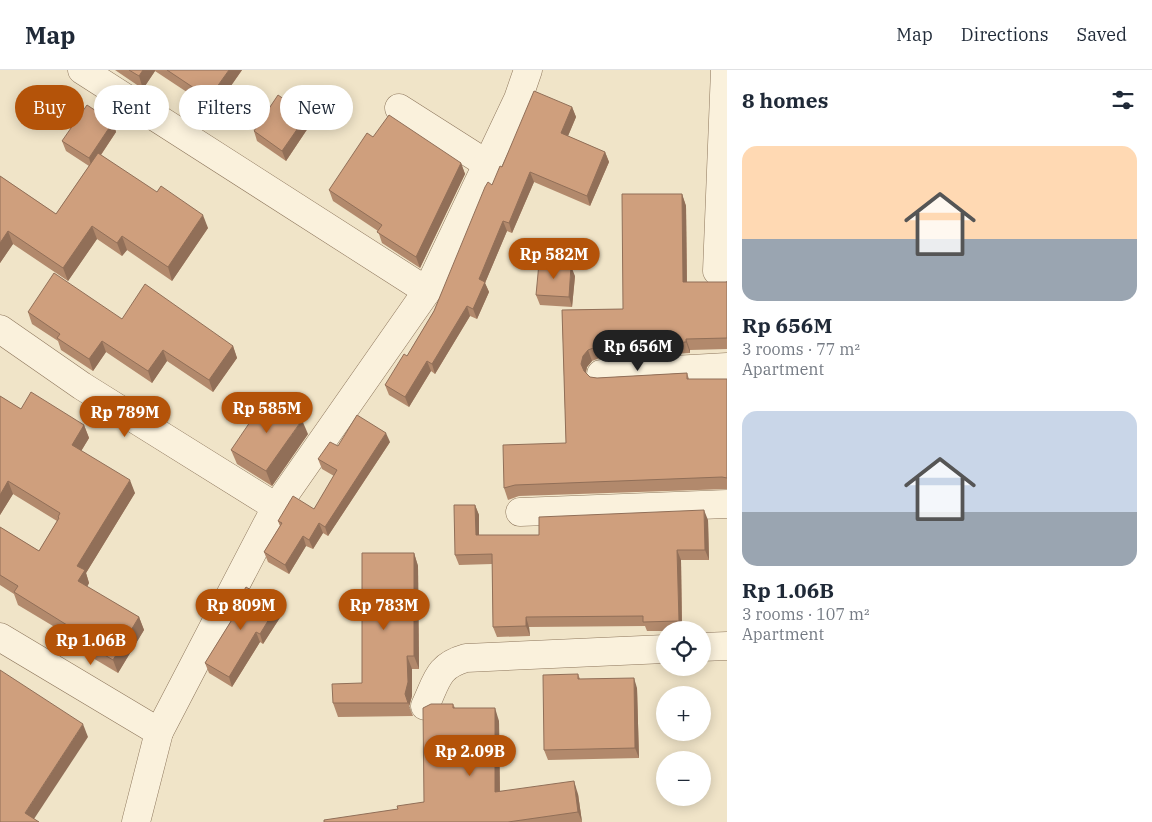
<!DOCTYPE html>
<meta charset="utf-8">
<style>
:root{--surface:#fff;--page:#f2f2f3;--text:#1f2937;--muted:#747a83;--line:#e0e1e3;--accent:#b45309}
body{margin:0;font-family:"IBM Plex Serif",serif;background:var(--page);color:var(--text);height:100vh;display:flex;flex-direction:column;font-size:19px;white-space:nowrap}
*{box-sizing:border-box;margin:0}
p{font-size:16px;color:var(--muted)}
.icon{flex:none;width:28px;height:28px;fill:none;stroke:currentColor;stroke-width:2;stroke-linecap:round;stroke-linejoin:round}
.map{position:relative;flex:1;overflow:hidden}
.side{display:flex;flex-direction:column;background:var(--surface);width:425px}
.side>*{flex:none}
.hud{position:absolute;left:15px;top:15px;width:475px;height:45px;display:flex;gap:10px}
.controls{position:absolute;left:656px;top:551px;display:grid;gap:10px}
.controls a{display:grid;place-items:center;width:55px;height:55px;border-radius:50%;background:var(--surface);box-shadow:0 2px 12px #0003;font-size:25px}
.price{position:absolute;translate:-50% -42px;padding:0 11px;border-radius:18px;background:var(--accent);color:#fff;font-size:16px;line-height:32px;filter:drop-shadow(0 1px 2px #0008)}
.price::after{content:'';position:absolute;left:50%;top:30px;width:15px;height:11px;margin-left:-8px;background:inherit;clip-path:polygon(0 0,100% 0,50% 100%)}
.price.active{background:#222;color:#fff}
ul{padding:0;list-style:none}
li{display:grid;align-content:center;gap:10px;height:265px;padding:0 15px}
li span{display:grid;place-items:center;height:155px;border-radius:15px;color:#555}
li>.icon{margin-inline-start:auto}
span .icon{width:90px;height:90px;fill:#fffc;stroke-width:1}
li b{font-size:21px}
h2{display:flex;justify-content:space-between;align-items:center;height:60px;padding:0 15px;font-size:21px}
.pill{padding:0 18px;border-radius:22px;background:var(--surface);box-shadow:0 2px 12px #0003;font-size:18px;line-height:45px}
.pill.active{background:var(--accent);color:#fff}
header{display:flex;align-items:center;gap:30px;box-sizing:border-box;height:70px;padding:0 25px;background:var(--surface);border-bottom:1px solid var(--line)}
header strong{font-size:24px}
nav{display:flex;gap:28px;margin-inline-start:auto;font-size:18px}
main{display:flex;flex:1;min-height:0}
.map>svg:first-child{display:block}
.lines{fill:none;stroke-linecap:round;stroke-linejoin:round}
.minor-casing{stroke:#8d765c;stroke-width:29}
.minor{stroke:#faf1dc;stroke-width:28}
.wall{fill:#b2896c}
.shaded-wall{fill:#916f58}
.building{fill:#cf9f7d;stroke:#916f58}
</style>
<header>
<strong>Map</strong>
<nav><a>Map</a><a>Directions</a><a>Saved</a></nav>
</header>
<main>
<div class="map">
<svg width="727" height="752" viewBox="0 0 727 752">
<rect width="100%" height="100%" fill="#f0e4c8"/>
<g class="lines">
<g class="minor-casing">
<g id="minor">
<polyline points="82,0 427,221"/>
<polyline points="399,38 487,94"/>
<polyline points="717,201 725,0"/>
<polyline points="0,259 82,316 276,437"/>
<polyline points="601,304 727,297"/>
<polyline points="520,442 727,434"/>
<polyline points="0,567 159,662"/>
<polyline points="702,577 727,576"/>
<path d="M425 636C437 611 437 596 466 588L665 579"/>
<polyline points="136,752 159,662 276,437 427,221 518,29 528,0"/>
</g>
</g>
<use href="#minor" class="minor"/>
</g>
<g class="wall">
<polygon points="115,0 242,0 214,40 155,1 143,19"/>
<polygon points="572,37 576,47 568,66 605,82 609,92 590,136 534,112 512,163 507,161 485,213 489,222 477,249 470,246 435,304 431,301 409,337 389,325 385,315 407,286 434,241 492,115 502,97"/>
<polygon points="113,52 116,62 101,85 208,158 172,211 127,180 122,186 97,169 68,211 13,174 0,193 0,106 56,144 89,96 66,81 62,71"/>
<polygon points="310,55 286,91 257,71 254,61"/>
<polygon points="373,67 461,93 465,104 420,198 382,173 378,161 333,131 329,120"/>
<polygon points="682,124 686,136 687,212 727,212 727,279 690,280 690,283 600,288 592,291 587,297 586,303 590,307 597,308 687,303 689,309 727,309 727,419 519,426 508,430 504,418 566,373 562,240 623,239"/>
<polygon points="575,206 572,237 540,235 536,225"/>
<polygon points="28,242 122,249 233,276 237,288 213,322 167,291 152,313 106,282 93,301 61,280 58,271 32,254"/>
<polygon points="0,326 21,339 84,355 89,368 81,381 135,423 86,503 89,513 87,517 139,547 144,560 118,603 76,578 73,568 18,535 14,524 0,515 0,457 39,481 57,451 13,424 0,445"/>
<polygon points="308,364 272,416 237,394 231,380"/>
<polygon points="390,372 328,466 323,463 313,479 306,476 289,504 268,492 264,482 280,456 278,451 314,439 334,406 322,399 318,389 338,376"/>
<polygon points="475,435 479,445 479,465 539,465 708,450 709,490 681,490 682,560 665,560 665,561 647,561 645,556 529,557 530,566 497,567 493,557 492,494 459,495 455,485"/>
<polygon points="414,483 418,496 419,599 412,599 412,626 409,637 413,646 338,647 333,633 362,613"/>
<polygon points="229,545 281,546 263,574 260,572 232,617 209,603 205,593 231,551"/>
<polygon points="578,604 580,609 637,618 639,688 548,690 544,680"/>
<polygon points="453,634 455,638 499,651 500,721 578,724 582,752 324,752 398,739 424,732"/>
</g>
<g class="shaded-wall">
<polygon points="143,0 155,0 155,1 143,19 139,6"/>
<polygon points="229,0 242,0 214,40 209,28"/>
<polygon points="572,37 576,47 565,73 561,63"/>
<polygon points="307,45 310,55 286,91 282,81"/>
<polygon points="113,52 116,62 92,98 89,88"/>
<polygon points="605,82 609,92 590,136 587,126"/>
<polygon points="461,93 465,104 420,198 416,187"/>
<polygon points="530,102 534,112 512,163 509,153"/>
<polygon points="682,124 686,136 687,224 683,212"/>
<polygon points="203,145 208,158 172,211 168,197"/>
<polygon points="503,151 507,161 485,213 489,222 477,249 473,239 479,209"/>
<polygon points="92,156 97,169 68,211 63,198"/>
<polygon points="8,161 13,174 0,193 0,173"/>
<polygon points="122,166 127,180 122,186 117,173"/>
<polygon points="571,196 575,206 572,237 569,227"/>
<polygon points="467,236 470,246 435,304 432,294"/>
<polygon points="686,269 690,280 690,283 686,272"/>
<polygon points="102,271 106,282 93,301 89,289"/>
<polygon points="233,276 237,288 213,322 209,310"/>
<polygon points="163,280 167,291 152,313 148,301"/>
<polygon points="588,280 592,291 587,297 585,305 581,294 583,286"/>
<polygon points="427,291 431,301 409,337 405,327"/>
<polygon points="302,350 308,364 272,416 266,401"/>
<polygon points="84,355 89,368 77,388 72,375"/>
<polygon points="386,363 390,372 328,466 325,457"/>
<polygon points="130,410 135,423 86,503 89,513 83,524 78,511 77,496"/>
<polygon points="8,411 13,424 0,445 0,425"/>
<polygon points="475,435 479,445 479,475 476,465"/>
<polygon points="704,440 708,450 709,490 705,480"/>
<polygon points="319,453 323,463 313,479 309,470"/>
<polygon points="303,466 306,476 289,504 285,495"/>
<polygon points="677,480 681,490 682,560 679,551"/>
<polygon points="414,483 418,496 419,599 414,586"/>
<polygon points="277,536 281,546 263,574 260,564"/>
<polygon points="139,547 144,560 118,603 113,590"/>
<polygon points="526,547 529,557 530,566 526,556"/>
<polygon points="256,562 260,572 232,617 229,607"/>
<polygon points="407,586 412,599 412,626 409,637 413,646 405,624"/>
<polygon points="634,608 637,618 639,688 635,678"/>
<polygon points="495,638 499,651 500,735 495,722"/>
<polygon points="83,654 88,667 32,752 25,743"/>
<polygon points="574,711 578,724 582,752 578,742"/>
</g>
<g class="building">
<polygon points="129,0 143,0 139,6"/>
<polygon points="167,0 229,0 209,28"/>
<polygon points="534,21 572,37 561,63 605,82 587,126 530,102 509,153 503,151 479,209 485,212 473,239 467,236 432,294 427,291 405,327 385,315 404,284 407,286 434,241 485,117 488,112 492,115 500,96 502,97"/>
<polygon points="278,25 307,45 282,81 254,61"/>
<polygon points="87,35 113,52 89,88 62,71"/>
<polygon points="389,45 461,93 416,187 377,162 382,155 329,120 367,63 373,67"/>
<polygon points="98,83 157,122 161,116 203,145 168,197 122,166 117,173 92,156 63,198 8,161 0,173 0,106 56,144"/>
<polygon points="622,124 682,124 683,212 727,212 727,268 686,269 686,272 596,277 588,280 583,286 581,294 584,301 590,307 597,308 687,303 687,309 727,309 727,408 722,407 515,415 504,418 503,375 566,373 562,240 623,239"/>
<polygon points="539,193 571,196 569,227 536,225"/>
<polygon points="54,203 122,249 145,214 233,276 209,310 163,280 148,301 102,271 89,289 57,268 60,264 28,242"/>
<polygon points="31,322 84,355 72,375 130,410 77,496 85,500 78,511 139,547 113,590 71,565 75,560 14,522 18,516 0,505 0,457 39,481 59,448 58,447 60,443 8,411 0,425 0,326 21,339"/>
<polygon points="267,327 302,350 266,401 231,380"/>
<polygon points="357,345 386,363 325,457 319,453 309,470 303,466 285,495 264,482 282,453 278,451 293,426 314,439 337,400 318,389 330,372 338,376"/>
<polygon points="454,435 475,435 476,465 539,465 539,447 704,440 705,480 677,480 679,551 643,552 643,546 526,547 526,556 493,557 492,484 455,485"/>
<polygon points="362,483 414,483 414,586 407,586 408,612 405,624 408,633 333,633 332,614 362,613"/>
<polygon points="246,517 277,536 260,564 256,562 229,607 205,593 233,548 229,545"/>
<polygon points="0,600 83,654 25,743 39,752 0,752"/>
<polygon points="578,604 578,609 634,608 635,678 544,680 543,605"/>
<polygon points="431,634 453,634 453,638 495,638 495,722 574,711 578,742 508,752 324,752 324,750 398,739 397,736 424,732 423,638"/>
</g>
</svg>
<div class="controls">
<a><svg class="icon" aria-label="locate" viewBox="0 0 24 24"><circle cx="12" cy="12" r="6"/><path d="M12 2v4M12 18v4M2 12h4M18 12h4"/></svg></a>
<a>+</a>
<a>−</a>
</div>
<b class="price" style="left:554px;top:210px">Rp 582M</b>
<b class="price active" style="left:638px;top:302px">Rp 656M</b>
<b class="price" style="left:267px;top:364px">Rp 585M</b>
<b class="price" style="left:125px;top:368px">Rp 789M</b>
<b class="price" style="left:241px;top:561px">Rp 809M</b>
<b class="price" style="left:384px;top:561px">Rp 783M</b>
<b class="price" style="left:91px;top:596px">Rp 1.06B</b>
<b class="price" style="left:470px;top:707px">Rp 2.09B</b>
<div class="hud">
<a class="pill active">Buy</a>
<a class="pill">Rent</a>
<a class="pill">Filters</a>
<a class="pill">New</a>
</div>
</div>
<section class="side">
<h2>8 homes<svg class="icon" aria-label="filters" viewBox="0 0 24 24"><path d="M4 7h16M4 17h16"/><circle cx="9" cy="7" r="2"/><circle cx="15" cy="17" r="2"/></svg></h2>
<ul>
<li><span style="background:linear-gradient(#ffd9b3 60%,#9aa5b1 0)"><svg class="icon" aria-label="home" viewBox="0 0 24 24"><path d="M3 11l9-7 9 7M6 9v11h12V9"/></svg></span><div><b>Rp 656M</b><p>3 rooms · 77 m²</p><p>Apartment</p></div></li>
<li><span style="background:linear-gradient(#c9d6e8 65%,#9aa5b1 0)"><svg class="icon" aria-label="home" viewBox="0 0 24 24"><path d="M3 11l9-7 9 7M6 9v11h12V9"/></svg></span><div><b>Rp 1.06B</b><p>3 rooms · 107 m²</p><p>Apartment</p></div></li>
</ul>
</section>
</main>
